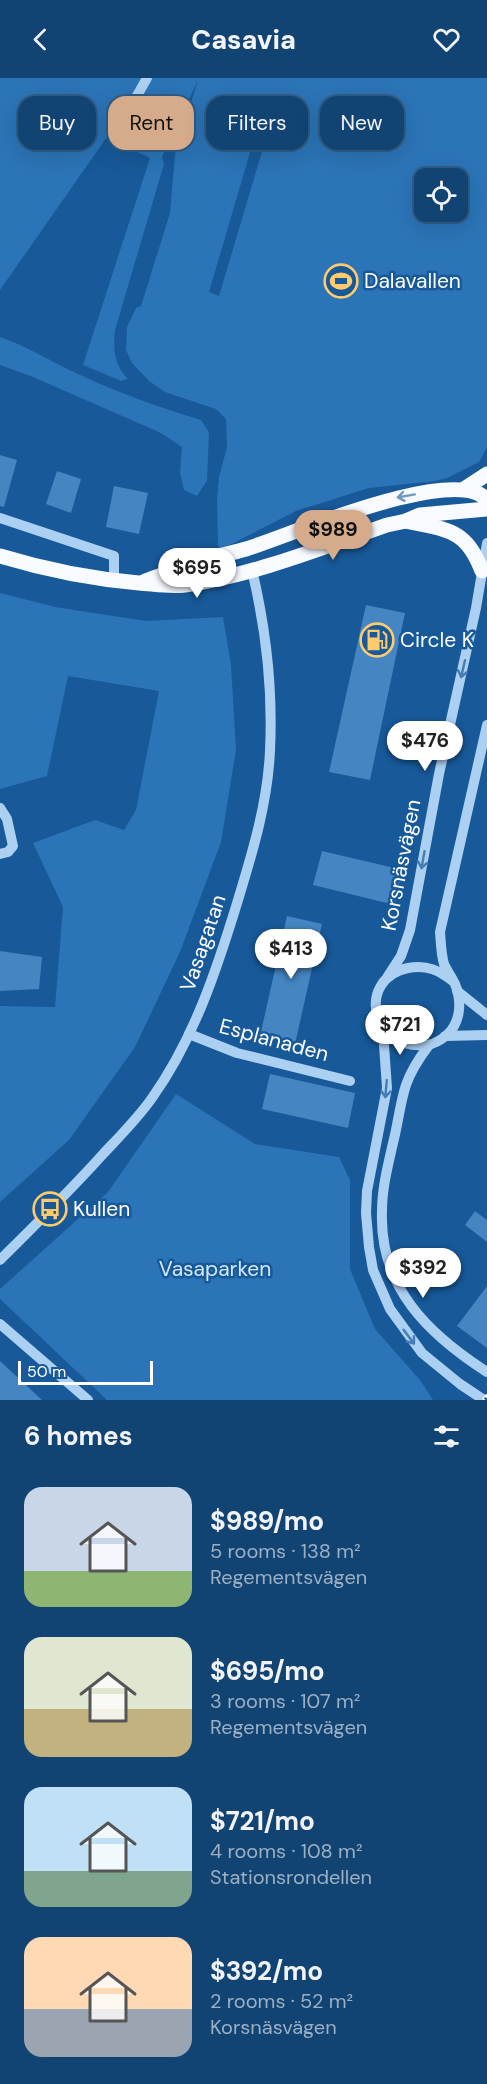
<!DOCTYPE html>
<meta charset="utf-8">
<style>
:root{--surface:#114373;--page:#1e4e7b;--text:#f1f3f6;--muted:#9cb0c4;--line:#305c85;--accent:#d6ab8b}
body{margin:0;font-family:"DM Sans",sans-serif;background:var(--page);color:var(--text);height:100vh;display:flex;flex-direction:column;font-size:22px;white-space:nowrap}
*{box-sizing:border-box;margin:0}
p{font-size:20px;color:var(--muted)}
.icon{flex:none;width:33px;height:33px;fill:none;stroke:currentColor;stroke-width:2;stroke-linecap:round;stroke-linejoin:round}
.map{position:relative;height:1322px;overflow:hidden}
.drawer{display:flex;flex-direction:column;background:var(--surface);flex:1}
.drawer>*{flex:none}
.hud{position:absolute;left:18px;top:18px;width:452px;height:54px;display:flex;gap:12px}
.controls{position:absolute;left:414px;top:90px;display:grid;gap:12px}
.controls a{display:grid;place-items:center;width:54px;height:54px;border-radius:12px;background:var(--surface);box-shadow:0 6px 24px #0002,0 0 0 2px var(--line);font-size:30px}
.scale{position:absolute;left:18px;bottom:15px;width:135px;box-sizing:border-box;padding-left:6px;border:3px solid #fff;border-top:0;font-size:16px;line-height:21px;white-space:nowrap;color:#fff;-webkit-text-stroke:4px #175999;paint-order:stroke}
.price{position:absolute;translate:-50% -51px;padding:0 14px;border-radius:21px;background:#fff;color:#222;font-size:20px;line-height:39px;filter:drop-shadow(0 2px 3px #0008)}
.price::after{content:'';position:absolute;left:50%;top:36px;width:18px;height:14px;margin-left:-9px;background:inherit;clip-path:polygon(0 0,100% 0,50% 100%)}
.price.on{background:var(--accent);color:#111}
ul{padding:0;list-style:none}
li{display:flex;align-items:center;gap:18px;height:150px;padding:0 24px}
li span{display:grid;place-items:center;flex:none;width:168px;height:120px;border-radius:18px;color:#555}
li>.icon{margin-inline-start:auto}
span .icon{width:72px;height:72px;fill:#fffc;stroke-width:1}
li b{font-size:26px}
h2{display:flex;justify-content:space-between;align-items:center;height:72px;padding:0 24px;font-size:26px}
.tag{padding:0 21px;border-radius:18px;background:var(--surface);box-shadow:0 6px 24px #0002,0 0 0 2px var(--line);font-size:21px;line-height:54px}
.tag.on{background:var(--accent);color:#111}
header{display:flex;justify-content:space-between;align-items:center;height:78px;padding:0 24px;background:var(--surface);font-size:27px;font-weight:800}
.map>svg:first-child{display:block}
.green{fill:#2b74b7;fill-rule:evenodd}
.building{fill:#4485c2}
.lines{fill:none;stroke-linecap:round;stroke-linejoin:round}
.minor{stroke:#acd0f2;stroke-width:10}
.major{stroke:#f7faff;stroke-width:15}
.rail-casing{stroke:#fff;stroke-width:7}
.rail{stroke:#175999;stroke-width:4.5;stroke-dasharray:14;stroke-linecap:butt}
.oneway{stroke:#7199c2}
.oneway2{stroke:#447db4}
.labels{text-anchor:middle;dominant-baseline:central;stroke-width:5;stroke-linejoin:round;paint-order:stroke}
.poi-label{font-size:21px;fill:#fff;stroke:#175999;text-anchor:start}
.street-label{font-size:21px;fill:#fff;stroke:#175999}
.park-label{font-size:21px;fill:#d3e9fc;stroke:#175999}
</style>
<header><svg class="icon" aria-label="back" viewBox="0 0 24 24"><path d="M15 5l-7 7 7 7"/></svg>Casavia<svg class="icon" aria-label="heart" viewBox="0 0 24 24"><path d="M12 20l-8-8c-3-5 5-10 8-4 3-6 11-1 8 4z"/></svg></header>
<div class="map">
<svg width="487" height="1322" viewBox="0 0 487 1322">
<rect width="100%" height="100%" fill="#175999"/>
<g class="green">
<path d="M0 0H487V369L479 384 447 400 435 403 369 410 296 433 220 472 218 467 217 422 219 399 227 369 226 341 216 331 165 314 149 303 132 285 126 272 127 249 136 230 141 228 170 135 175 76 198 2 162 79 164 86 115 252C113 271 114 287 128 301L121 303 83 287 150 80 107 59 0 212ZM267 17 278 20 219 218 209 214ZM424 100H458V134H424Z"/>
<path d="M0 259C27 268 50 283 76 295 116 314 158 329 201 342L209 354 207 403 197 418 184 412 180 395 182 369 161 355 33 299 0 287Z"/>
<polygon points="0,515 55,529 146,543 223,539 231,587 236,672 221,764 180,874 135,969 69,1062 0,1124 0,928 55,929 63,829 33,765 95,742 124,752 136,732 159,613 68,598 47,698 0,711"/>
<polygon points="176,1016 255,1066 339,1079 350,1102 350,1191 375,1251 420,1302 433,1322 107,1322 0,1221 0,1211 108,1114"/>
</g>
<g class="building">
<polygon points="0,377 17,382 4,429 0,428"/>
<polygon points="57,393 81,401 71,435 46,426"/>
<polygon points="114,408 148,415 139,456 106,449"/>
<polygon points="366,527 405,535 370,702 329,694"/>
<polygon points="322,773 403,792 395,827 313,807"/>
<polygon points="287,838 322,846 295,966 260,958"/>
<polygon points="0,873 42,879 39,911 0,913"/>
<polygon points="270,996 355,1015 348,1050 262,1031"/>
<polygon points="475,1133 487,1142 487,1164 465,1147"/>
<polygon points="487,1208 487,1270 457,1248"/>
<polygon points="0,1283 42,1322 0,1322"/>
</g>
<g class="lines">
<g class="minor">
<polyline points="121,46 147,0"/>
<polyline points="0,440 114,478 114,503"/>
<polyline points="0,730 7,741 13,768 8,774 0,776"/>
<polyline points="388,898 401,878 410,852 439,696 476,530 487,465"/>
<path d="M454 904C440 893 427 886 408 890 357 900 369 973 427 967 435 966 441 962 447 957 461 944 462 923 455 906 452 899 447 893 444 886 441 876 441 865 440 854L487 647"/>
<polyline points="457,913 487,937"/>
<polyline points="383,953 387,1010 367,1113 366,1135 369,1169 373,1192 390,1231 422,1275 460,1306 484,1322"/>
<polyline points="189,956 237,975 350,1003"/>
<polyline points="445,958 487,957"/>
<path d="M429 967C420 979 411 992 406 1007 400 1025 398 1046 393 1065 388 1087 382 1110 382 1133 379 1209 428 1256 487 1294"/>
<path d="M0 1182C35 1147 71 1112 104 1075 121 1057 138 1040 152 1020 194 961 217 891 238 822 253 773 268 723 270 672 273 611 266 551 252 492"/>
<polyline points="0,1246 88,1322"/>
</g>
<g class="major">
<polyline points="464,411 487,396"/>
<path d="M406 443C446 452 466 450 482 493"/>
<path d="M0 478C46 492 91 501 139 505 154 506 169 509 185 507 254 497 321 470 387 447L406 443 420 437 487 431"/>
<path d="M145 503C168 495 192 486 215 479 225 476 236 474 246 471 288 458 456 385 487 422"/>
</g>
<g class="rail-casing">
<polyline id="rail" points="486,1322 487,1320"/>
</g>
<use href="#rail" class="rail"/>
</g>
<defs><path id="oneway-shaft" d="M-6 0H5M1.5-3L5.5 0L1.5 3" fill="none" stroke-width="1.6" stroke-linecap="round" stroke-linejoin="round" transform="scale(1.5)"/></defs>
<use class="oneway" href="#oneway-shaft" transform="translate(406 418) rotate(170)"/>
<g class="oneway2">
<use href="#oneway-shaft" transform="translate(463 591) rotate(103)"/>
<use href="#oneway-shaft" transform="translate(423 782) rotate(100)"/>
<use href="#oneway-shaft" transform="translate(386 1011) rotate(95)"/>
<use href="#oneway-shaft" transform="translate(409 1259) rotate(53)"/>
</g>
<defs>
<g id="stadium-ring" transform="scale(1.725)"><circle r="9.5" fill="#175999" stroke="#ffcb6d" stroke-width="1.5"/><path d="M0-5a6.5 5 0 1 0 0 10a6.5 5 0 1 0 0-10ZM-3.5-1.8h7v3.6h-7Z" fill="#ffcb6d"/></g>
<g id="fuel-ring" transform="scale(1.725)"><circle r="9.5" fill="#175999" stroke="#ffcb6d" stroke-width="1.5"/><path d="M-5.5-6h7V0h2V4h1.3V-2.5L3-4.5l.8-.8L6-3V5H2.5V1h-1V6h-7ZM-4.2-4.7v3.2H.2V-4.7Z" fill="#ffcb6d"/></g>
<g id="bus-ring" transform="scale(1.725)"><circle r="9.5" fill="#175999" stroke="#ffcb6d" stroke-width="1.5"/><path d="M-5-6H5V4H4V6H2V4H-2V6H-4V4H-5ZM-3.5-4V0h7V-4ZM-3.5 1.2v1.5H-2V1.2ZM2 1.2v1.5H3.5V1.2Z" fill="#ffcb6d"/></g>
</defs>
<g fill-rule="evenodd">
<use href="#stadium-ring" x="341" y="203"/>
<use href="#fuel-ring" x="377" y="562"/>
<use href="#bus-ring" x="50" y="1131"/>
</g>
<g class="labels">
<g class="poi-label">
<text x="364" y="203">Dalavallen</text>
<text x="400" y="562">Circle K</text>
<text x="73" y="1131">Kullen</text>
</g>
<g class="street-label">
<text transform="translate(401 787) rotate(-79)">Korsnäsvägen</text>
<text transform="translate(203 865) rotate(-71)">Vasagatan</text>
<text transform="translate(274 962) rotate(15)">Esplanaden</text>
</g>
<g class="park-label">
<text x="215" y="1191">Vasaparken</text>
</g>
</g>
</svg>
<div class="controls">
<a><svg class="icon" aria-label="locate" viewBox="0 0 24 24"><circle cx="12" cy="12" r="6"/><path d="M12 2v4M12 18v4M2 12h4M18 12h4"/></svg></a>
</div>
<div class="scale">50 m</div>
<b class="price on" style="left:333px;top:483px">$989</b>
<b class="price" style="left:197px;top:521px">$695</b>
<b class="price" style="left:425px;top:694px">$476</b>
<b class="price" style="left:291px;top:902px">$413</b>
<b class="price" style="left:400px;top:978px">$721</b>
<b class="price" style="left:423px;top:1221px">$392</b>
<div class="hud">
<a class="tag">Buy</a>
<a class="tag on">Rent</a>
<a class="tag">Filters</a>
<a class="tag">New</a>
</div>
</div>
<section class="drawer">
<h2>6 homes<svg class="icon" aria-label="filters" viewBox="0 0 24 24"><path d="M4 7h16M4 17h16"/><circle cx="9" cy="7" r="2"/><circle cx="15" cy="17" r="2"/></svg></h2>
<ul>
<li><span style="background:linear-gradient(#c9d6e8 70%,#8fb573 0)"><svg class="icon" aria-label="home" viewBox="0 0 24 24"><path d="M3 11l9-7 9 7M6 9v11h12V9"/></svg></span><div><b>$989/mo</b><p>5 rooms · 138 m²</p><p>Regementsvägen</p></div></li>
<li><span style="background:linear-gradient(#dfe7d0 60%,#c2b280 0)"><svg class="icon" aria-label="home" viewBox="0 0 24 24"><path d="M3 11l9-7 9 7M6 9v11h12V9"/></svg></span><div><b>$695/mo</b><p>3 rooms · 107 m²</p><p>Regementsvägen</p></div></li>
<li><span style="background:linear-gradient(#bfe0f5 70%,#7fa58c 0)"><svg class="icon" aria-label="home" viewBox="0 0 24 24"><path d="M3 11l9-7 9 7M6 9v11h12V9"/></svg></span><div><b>$721/mo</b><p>4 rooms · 108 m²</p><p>Stationsrondellen</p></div></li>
<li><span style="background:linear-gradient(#ffd9b3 60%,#9aa5b1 0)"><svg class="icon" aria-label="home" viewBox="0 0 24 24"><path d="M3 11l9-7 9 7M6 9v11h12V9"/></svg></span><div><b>$392/mo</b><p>2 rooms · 52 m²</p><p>Korsnäsvägen</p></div></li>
</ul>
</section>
